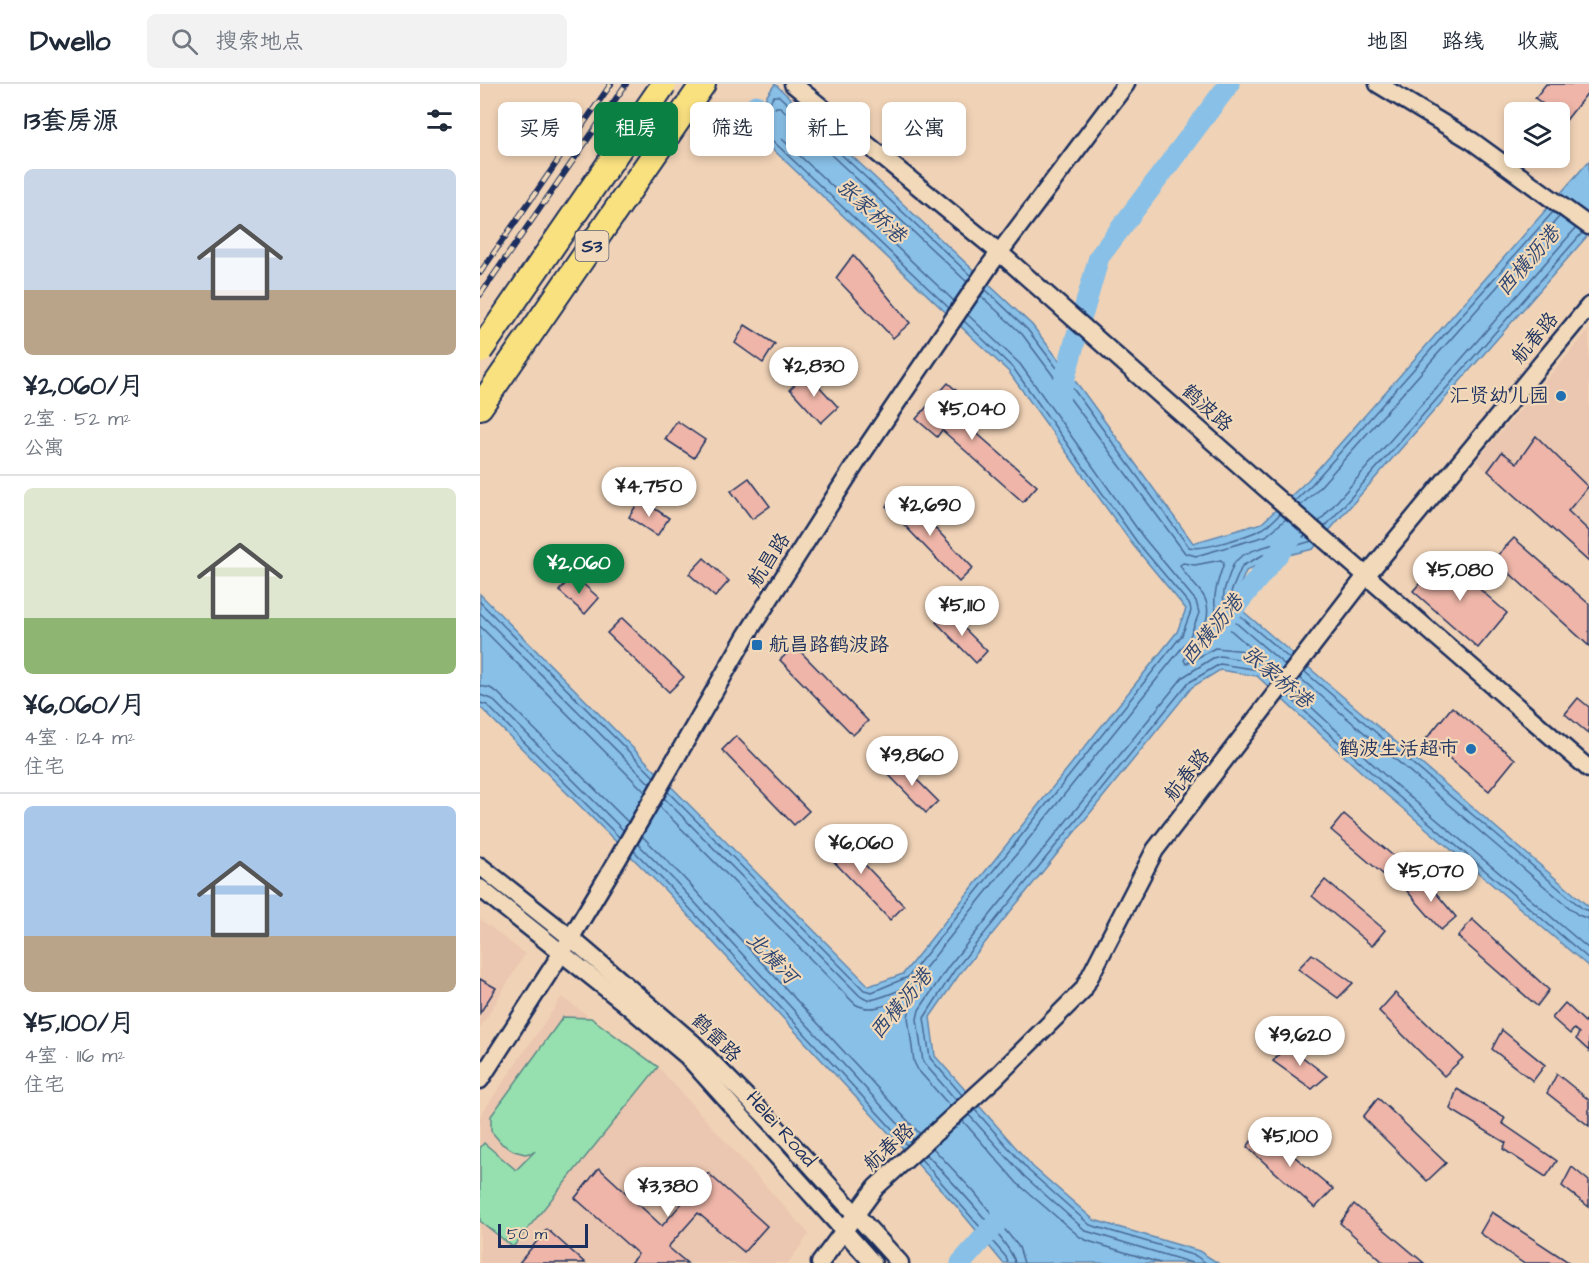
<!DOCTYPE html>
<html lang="zh">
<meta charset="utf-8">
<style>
:root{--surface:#fff;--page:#f2f2f3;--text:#1f2937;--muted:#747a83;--line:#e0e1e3;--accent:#0b8043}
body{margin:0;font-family:"Architects Daughter","LXGW WenKai TC",sans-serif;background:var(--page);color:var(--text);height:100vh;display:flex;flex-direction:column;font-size:22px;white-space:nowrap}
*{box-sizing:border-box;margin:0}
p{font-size:20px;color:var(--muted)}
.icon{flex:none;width:33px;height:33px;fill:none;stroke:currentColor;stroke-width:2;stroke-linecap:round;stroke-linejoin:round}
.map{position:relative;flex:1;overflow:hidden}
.panel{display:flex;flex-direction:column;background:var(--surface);width:480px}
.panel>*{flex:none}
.guide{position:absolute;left:18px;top:18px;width:570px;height:54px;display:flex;gap:12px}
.fabs{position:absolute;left:1024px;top:18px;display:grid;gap:12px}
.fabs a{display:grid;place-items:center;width:66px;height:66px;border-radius:9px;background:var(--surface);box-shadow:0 3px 9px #0003;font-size:30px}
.scale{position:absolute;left:18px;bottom:15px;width:90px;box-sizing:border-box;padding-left:6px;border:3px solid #1b2f5e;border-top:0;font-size:16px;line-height:21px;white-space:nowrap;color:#1b2f5e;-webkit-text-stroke:4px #f1d9b9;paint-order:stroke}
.price{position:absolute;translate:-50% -51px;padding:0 14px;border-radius:21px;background:#fff;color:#222;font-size:20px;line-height:39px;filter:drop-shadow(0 2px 3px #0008)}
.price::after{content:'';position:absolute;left:50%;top:36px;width:18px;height:14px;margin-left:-9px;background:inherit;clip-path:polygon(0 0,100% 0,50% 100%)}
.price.on{background:var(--accent);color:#fff}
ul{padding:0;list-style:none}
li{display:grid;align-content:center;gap:12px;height:318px;padding:0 24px}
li+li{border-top:2px solid var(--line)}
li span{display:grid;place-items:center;height:186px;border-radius:9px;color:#555}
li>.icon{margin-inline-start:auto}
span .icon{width:108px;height:108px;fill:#fffc;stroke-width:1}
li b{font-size:26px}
h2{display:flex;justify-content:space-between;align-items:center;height:72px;padding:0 24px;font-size:26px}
.tag{padding:0 21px;border-radius:9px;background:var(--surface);box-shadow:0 3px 9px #0003;font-size:21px;line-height:54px}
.tag.on{background:var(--accent);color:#fff}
header{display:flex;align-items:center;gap:36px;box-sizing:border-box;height:84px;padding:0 30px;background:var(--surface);border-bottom:2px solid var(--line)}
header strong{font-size:28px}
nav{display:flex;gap:33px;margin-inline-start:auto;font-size:21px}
.search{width:420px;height:54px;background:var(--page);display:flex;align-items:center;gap:15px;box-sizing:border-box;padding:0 21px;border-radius:9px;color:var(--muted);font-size:22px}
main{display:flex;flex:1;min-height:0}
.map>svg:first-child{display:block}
.built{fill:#ebc6b0}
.green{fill:#96e0af;stroke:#588886;stroke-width:1.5}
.water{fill:#89c0e7;stroke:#5d86b0;stroke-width:1.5}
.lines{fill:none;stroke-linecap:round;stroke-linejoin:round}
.shore{stroke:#476995;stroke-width:1.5}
.river{stroke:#89c0e7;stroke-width:21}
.building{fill:#eeb5a8;stroke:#1b2f5e;stroke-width:1.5}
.minor-casing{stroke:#1b2f5e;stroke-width:21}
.highway-casing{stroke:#1b2f5e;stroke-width:28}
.minor{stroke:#f1d9b9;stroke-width:16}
.highway{stroke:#fae180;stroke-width:24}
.rail-casing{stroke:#1b2f5e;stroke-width:6}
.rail{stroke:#f1d9b9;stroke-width:4;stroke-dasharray:11;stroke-linecap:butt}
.highway-bridge-casing{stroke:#1b2f5e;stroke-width:28;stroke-linecap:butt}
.highway-bridge{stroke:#fae180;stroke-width:24}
.poi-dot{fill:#1f6fb2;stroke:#f1d9b9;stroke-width:2}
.labels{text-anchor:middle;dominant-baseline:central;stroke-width:4.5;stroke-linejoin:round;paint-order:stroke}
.shield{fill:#f1d9b9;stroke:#5b6279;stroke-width:1.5}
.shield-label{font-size:18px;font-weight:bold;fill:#1b2f5e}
.street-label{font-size:20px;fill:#1b2f5e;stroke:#f1d9b9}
.poi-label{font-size:20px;fill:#1b2f5e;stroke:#f1d9b9;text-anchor:end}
.water-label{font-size:21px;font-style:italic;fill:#2c4573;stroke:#f1d9b9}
</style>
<header>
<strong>Dwello</strong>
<div class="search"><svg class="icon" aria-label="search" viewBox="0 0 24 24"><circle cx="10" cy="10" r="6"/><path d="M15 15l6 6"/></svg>搜索地点</div>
<nav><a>地图</a><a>路线</a><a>收藏</a></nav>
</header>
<main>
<section class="panel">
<h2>13套房源<svg class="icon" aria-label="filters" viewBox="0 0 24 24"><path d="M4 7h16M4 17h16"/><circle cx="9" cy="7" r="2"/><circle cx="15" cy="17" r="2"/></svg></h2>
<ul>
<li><span style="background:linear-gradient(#c9d6e8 65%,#b9a48a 0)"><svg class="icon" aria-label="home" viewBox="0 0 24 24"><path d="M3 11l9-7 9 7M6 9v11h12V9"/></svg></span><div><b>¥2,060/月</b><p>2室 · 52 m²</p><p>公寓</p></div></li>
<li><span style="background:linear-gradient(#dfe7d0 70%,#8fb573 0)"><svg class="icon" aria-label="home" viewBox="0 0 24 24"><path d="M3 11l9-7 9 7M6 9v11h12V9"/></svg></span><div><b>¥6,060/月</b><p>4室 · 124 m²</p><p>住宅</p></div></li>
<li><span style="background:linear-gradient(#a9c7e8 70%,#b9a48a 0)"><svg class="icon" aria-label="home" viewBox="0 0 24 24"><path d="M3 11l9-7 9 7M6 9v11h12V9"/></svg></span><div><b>¥5,100/月</b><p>4室 · 116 m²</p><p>住宅</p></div></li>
</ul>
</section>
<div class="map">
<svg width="1109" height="1179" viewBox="0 0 1109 1179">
<rect width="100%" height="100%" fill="#f0d2b6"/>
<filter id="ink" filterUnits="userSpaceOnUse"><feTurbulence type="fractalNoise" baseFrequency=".0167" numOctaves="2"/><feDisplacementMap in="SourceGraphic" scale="12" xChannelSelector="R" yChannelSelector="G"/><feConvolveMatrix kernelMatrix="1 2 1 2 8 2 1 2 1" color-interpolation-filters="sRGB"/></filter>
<g filter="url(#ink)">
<g class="built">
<polygon points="1109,246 1109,478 996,377"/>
<polygon points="0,835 45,870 0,944"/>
<polygon points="82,913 178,983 329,1150 308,1179 0,1179 0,1032"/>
</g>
<polygon class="green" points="83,933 111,934 178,983 33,1163 0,1137 0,1064 4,1059 36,1086 54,1068 45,1070 34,1067 22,1060 11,1047 11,1032"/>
<polygon class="water" points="295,0 552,241 602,306 713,459 782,439 828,396 1109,77 1109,150 833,465 784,477 766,487 757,509 758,523 1109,823 1109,883 901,706 777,592 740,586 712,603 479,891 450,933 455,972 553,1083 614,1136 719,1167 738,1179 523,1179 477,1123 185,806 0,623 0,510 389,902 423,890 697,548 706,525 653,461 529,288 267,41"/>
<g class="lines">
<g class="shore">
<path d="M505 205 547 245 597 310 709 463C723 467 768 452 782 445 789 442 795 435 800 430"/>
<polyline points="501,212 542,250 705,469 716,472 786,452 806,435"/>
<polyline points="474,217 286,40 286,37 296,23 300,23 487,198"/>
<polyline points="469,224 276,41 276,38 294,12 299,12 491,192"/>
<polyline points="815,417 832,400 1073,128"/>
<polyline points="820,422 838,405 1079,133"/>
<polyline points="839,438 1096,144"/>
<polyline points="845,443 1102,149"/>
<path d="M741 476 744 479C727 527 732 531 769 562L770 565 767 567 735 564 706 580 704 576C716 560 737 532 723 511 716 501 705 492 700 481L703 479 715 481Z"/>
<polyline points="0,518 174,693"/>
<polyline points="0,529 170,700"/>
<polyline points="0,542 165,708"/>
<polyline points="810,575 754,527 751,508 762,482 783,471 832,457"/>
<path d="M805 581 748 532C743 523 742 510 746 500 749 493 751 484 755 478 767 463 808 458 826 452"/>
<polyline points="825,588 1103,825 1109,827"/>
<polyline points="820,594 1098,831 1109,835"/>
<polyline points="0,602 10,604 18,609 148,738"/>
<polyline points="812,605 910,696 1109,865"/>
<polyline points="0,611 12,615 143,746"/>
<polyline points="807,611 905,701 1109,875"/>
<polyline points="0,619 7,621 139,753"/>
<polyline points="188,708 384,906 392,908 428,893 702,551 711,527 710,521 657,458 534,285 484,237"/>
<path d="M184 714 380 912C383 914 384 915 388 916 397 916 427 904 434 898L709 555 719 529 716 517 663 453 540 280 488 231"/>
<path d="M179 722 375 920C393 931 414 917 432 910L435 911 436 914 430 924 428 933 434 978 438 986 470 1022"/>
<polyline points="162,752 201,791 440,1050"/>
<polyline points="158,760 195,797 433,1056"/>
<polyline points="154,767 189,802 427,1061"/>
<polyline points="482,1011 450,974 444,934 474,887 708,599 740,580 779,586 793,597"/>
<polyline points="476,1016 443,978 437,935 439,926 468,883 703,593 733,574 740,572 781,579 797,591"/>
<polyline points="495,1026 549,1087 610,1141 716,1172 726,1179"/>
<polyline points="489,1031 544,1092 606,1147 712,1179"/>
<polyline points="483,1037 537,1099 600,1153 608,1157 680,1179"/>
<polyline points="453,1064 494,1108 539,1163 544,1179"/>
<path d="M446 1070C462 1087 534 1162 535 1179"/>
<polyline points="441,1075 526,1173 528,1179"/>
</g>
<g class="river">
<polyline points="276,21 300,44"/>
<polyline points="603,229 619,173 749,0"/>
<polyline points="579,315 597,250"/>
<polyline points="740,541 812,453"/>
<polyline points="481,1179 520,1135"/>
</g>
</g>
<g class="building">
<polygon points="1066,0 1109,0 1109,7 1080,44 1080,28 1074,28 1055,14"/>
<polygon points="373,171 430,239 413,254 356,194"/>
<polygon points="265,241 295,260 283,279 255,259"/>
<polygon points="327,289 358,323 341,339 310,305"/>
<polygon points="468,299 488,317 476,331 557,402 543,418 462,346 457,353 436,335"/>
<polygon points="197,337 225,356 214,374 185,355"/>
<polygon points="1056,352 1108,403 1088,427 1109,447 1109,478 1008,387 1022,368 1037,379"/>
<polygon points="269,394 290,422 272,435 251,407"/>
<polygon points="421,408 493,484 479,498 406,422"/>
<polygon points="160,415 189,434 177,452 149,433"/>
<polygon points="1034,454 1109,520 1109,562 1014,475"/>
<polygon points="963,473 1027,529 998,564 933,507"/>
<polygon points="224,474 249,497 235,513 209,490"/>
<polygon points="93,491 119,514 105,530 79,507"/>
<polygon points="467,527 507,567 496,579 456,538"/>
<polygon points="142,534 204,593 189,608 127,549"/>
<polygon points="315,562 388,637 373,651 300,576"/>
<polygon points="1098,614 1109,623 1109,650 1085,630"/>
<polygon points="972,623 1035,675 1009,707 946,655"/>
<polygon points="256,652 329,727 314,741 242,666"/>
<polygon points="418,677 458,717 446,729 406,688"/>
<polygon points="864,730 924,781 911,797 851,746"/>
<polygon points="352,746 424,822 410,836 337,760"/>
<polygon points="941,791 976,833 961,846 927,807"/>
<polygon points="845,796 905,846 892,862 832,812"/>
<polygon points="992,835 1069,906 1057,922 978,853"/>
<polygon points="832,870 873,899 858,914 818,885"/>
<polygon points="0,895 16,904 0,929"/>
<polygon points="915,909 983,974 964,992 899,927"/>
<polygon points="1085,919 1105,938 1109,931 1109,967 1096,955 1099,949 1094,945 1090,950 1072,934"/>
<polygon points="1022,946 1065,981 1053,997 1012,965"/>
<polygon points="807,961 847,992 832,1005 793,977"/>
<polygon points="1077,990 1109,1016 1109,1042 1067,1009"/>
<polygon points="977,1005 1025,1034 1022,1039 1077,1077 1066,1093 1023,1065 1026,1059 970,1025"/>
<polygon points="898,1014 966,1079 947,1097 883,1033"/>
<polygon points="781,1044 853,1105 835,1124 767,1063"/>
<polygon points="1092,1083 1109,1097 1109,1123 1082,1102"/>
<polygon points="119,1084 182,1142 228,1089 287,1142 264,1168 218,1129 188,1163 207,1179 150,1179 158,1170 95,1114"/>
<polygon points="874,1120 944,1179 904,1179 860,1139"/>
<polygon points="1012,1128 1090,1179 1043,1179 1000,1149"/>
<polygon points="67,1145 105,1179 39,1179"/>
</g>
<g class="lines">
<g class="minor-casing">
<g id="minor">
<polyline points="313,0 520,169 783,402 1109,685"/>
<polyline points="898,0 992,57 1109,142"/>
<polyline points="0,782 91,854 213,959 296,1043 420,1179"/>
<polyline points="0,804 142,917 207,972 393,1179"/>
<polyline points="0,996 81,870 138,775 266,552 382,370 510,181 646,0"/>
<polyline points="340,1179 396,1103 515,994 603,906 675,766 886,492 1109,222"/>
</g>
</g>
<g class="highway-casing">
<polyline id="highway" points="0,323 223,0"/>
</g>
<use href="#minor" class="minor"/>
<use href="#highway" class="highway"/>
<g class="rail-casing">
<g id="rail">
<polyline points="0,189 131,0"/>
<polyline points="0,211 146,0"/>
</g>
</g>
<use href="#rail" class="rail"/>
<g class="highway-bridge-casing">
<polyline id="highway-bridge" points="0,267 184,0"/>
</g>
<use href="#highway-bridge" class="highway-bridge"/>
</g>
</g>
<g class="poi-dot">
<circle cx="1081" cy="312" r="6"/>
<rect x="271" y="555" width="12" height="12" rx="3"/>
<circle cx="991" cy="665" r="6"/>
</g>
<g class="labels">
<rect class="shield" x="95.5" y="147" width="33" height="30" rx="4.5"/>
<g class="shield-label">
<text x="112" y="162">S3</text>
</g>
<g class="street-label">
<text transform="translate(1055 254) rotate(-50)">航春路</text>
<text transform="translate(727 324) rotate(42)">鹤波路</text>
<text transform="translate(289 476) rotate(-57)">航昌路</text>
<text transform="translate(707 691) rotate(-52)">航春路</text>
<text transform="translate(236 954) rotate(44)">鹤雷路</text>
<text transform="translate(301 1045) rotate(48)">Helei Road</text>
<text transform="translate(409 1063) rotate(-42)">航春路</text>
</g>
<g class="poi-label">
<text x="1069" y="312">汇贤幼儿园</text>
<text x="289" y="561" text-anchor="start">航昌路鹤波路</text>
<text x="979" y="665">鹤波生活超市</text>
</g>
<g class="water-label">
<text transform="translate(391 127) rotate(42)">张家桥港</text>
<text transform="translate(1048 177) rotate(-49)">西横沥港</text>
<text transform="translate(732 546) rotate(-50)">西横沥港</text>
<text transform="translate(797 593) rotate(40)">张家桥港</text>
<text transform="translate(292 874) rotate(46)">北横河</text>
<text transform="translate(421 920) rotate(-50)">西横沥港</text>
</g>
</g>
</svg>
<div class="fabs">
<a><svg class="icon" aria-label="layers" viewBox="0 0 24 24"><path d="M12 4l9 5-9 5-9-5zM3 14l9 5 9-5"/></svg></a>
</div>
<div class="scale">50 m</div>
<b class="price" style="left:334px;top:314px">¥2,830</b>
<b class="price" style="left:492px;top:357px">¥5,040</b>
<b class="price" style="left:169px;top:434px">¥4,750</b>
<b class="price" style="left:450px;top:453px">¥2,690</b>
<b class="price on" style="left:99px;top:511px">¥2,060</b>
<b class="price" style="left:980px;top:518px">¥5,080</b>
<b class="price" style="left:482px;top:553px">¥5,110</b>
<b class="price" style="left:432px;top:703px">¥9,860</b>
<b class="price" style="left:381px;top:791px">¥6,060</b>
<b class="price" style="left:951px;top:819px">¥5,070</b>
<b class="price" style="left:820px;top:983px">¥9,620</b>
<b class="price" style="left:810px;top:1084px">¥5,100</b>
<b class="price" style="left:188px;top:1134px">¥3,380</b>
<div class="guide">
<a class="tag">买房</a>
<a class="tag on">租房</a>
<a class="tag">筛选</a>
<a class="tag">新上</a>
<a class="tag">公寓</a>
</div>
</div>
</main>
